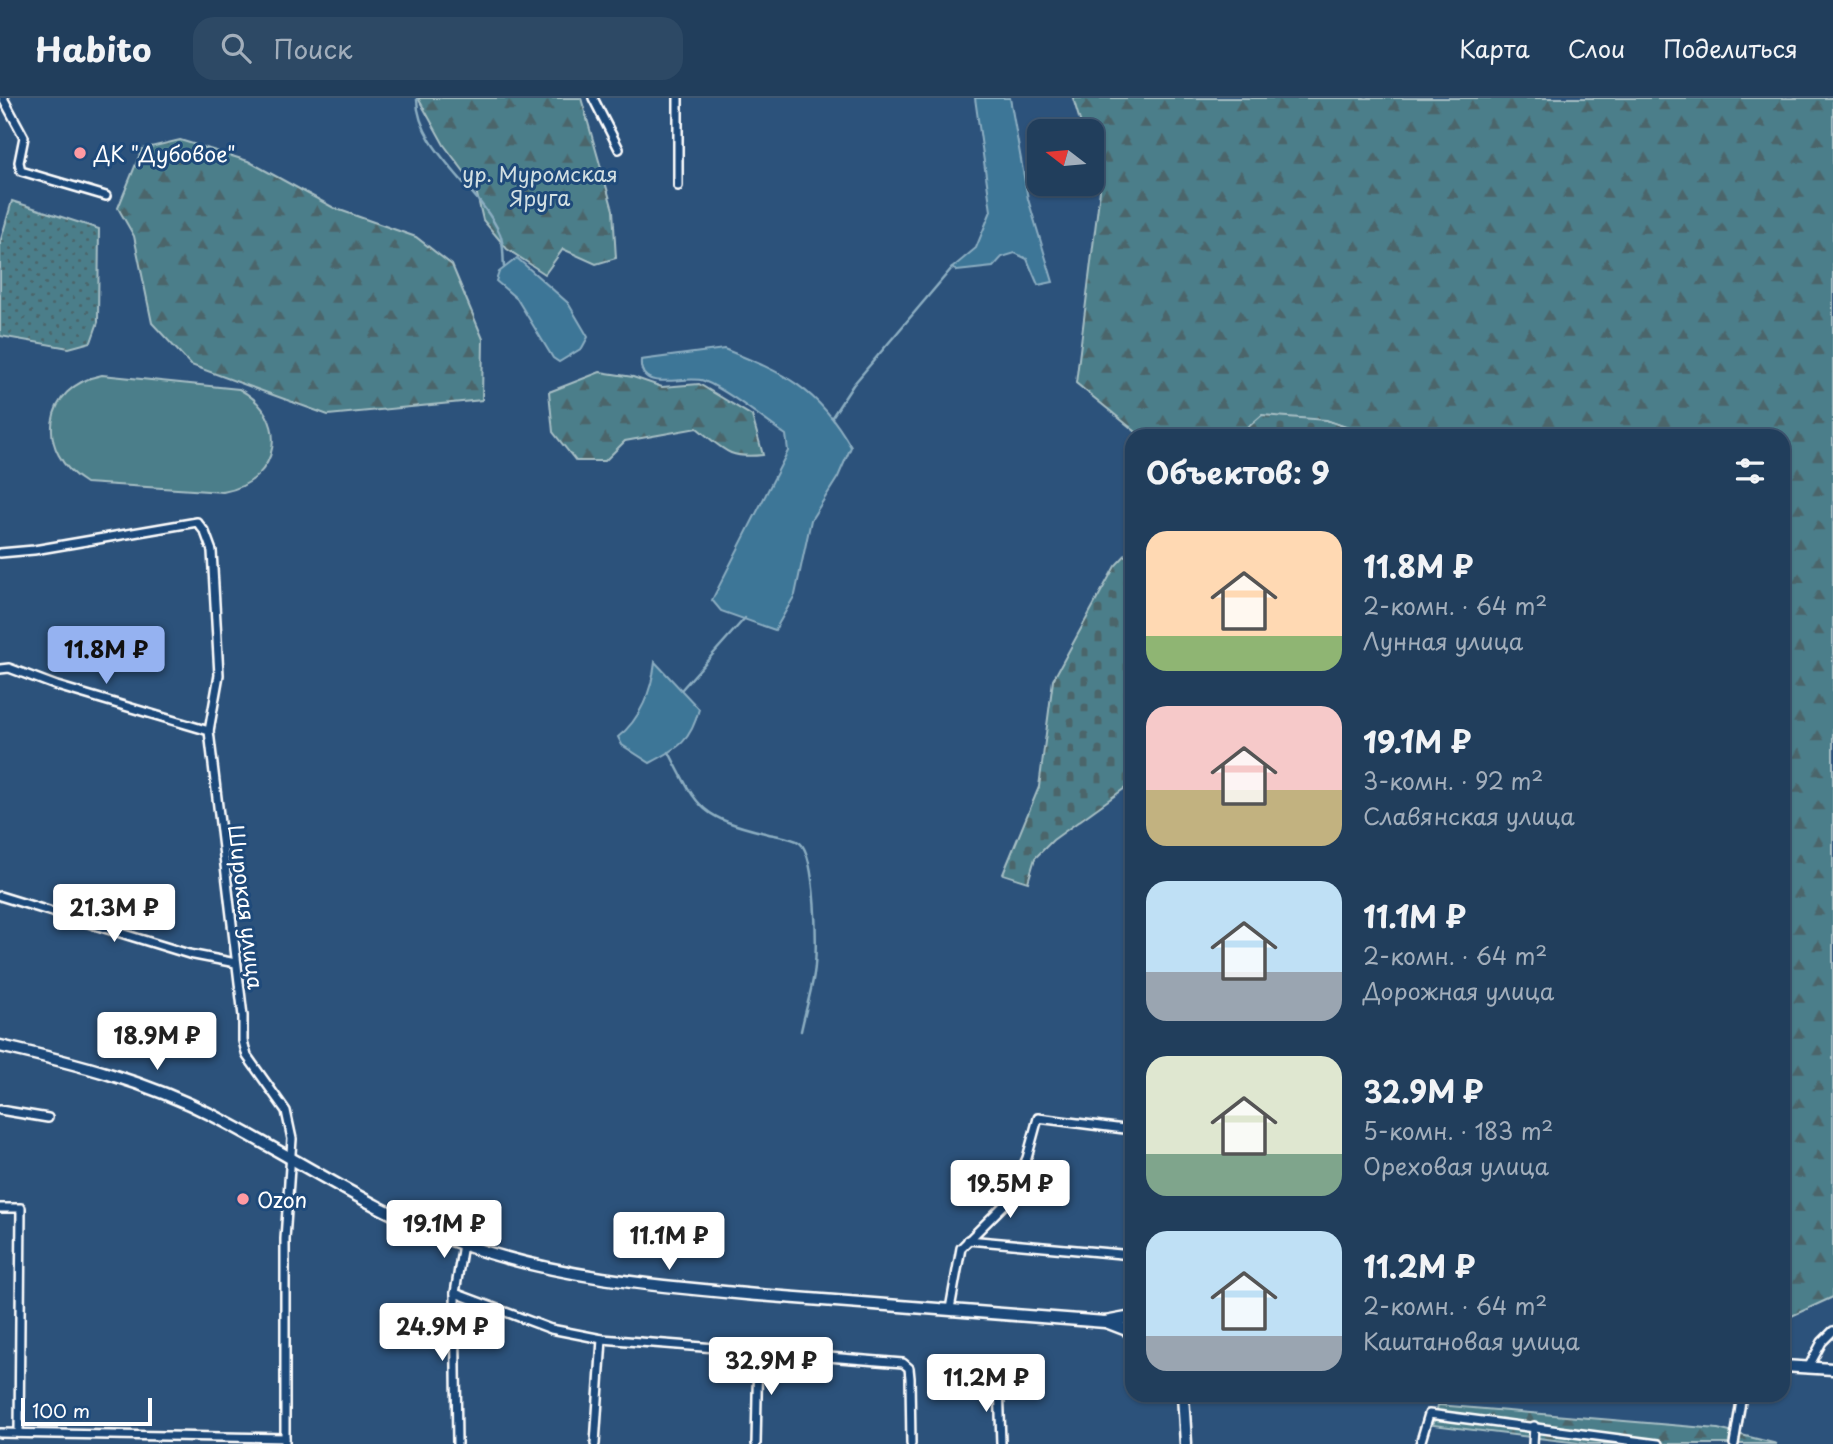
<!DOCTYPE html>
<html lang="ru">
<meta charset="utf-8">
<style>
:root{--surface:#213e5c;--page:#2d4965;--text:#f1f3f6;--muted:#a2aebb;--line:#3e5772;--accent:#95b2f1}
body{margin:0;font-family:"Playpen Sans",sans-serif;background:var(--page);color:var(--text);height:100vh;display:flex;flex-direction:column;font-size:26px;white-space:nowrap}
*{box-sizing:border-box;margin:0}
p{font-size:23px;color:var(--muted)}
.icon{flex:none;width:38px;height:38px;fill:none;stroke:currentColor;stroke-width:2;stroke-linecap:round;stroke-linejoin:round}
.map{position:relative;flex:1;overflow:hidden}
.drawer{position:absolute;left:1125px;top:331px;width:665px;height:973px;display:flex;flex-direction:column;background:var(--surface);border-radius:21px;box-shadow:0 2px 5px #0004,0 0 0 2px var(--line)}
.drawer>*{flex:none}
.needle{width:46px;rotate:286deg}
.fabs{position:absolute;left:1027px;top:21px;display:grid;gap:14px}
.fabs a{display:grid;place-items:center;width:77px;height:77px;border-radius:14px;background:var(--surface);box-shadow:0 2px 5px #0004,0 0 0 2px var(--line);font-size:35px}
.scale{position:absolute;left:21px;bottom:18px;width:131px;box-sizing:border-box;padding-left:7px;border:4px solid #fff;border-top:0;font-size:19px;line-height:24px;white-space:nowrap;color:#fff;-webkit-text-stroke:5px #1f4a7a;paint-order:stroke}
.price{position:absolute;translate:-50% -60px;padding:0 16px;border-radius:7px;background:#fff;color:#222;font-size:23px;line-height:46px;filter:drop-shadow(0 2px 4px #0008)}
.price::after{content:'';position:absolute;left:50%;top:42px;width:21px;height:16px;margin-left:-10px;background:inherit;clip-path:polygon(0 0,100% 0,50% 100%)}
.price.active{background:var(--accent);color:#111}
ul{padding:0;list-style:none}
li{display:flex;align-items:center;gap:21px;height:175px;padding:0 21px}
li span{display:grid;place-items:center;flex:none;width:196px;height:140px;border-radius:21px;color:#555}
li>.icon{margin-inline-start:auto}
span .icon{width:84px;height:84px;fill:#fffc;stroke-width:1}
li b{font-size:30px}
h2{display:flex;justify-content:space-between;align-items:center;height:84px;padding:0 21px;font-size:30px}
header{display:flex;align-items:center;gap:42px;box-sizing:border-box;height:98px;padding:0 35px;background:var(--surface);border-bottom:2px solid var(--line)}
header strong{font-size:33px}
nav{display:flex;gap:38px;margin-inline-start:auto;font-size:24px}
.search{width:490px;height:63px;background:var(--page);display:flex;align-items:center;gap:18px;box-sizing:border-box;padding:0 24px;border-radius:21px;color:var(--muted);font-size:26px}
.map>svg:first-child{display:block}
.grass{fill:url(#grass-dots);stroke:#a6bec4;stroke-width:2}
.forest{fill:url(#forest-firs);stroke:#a6bec4;stroke-width:2}
.cemetery{fill:url(#cemetery-stones);stroke:#a6bec4;stroke-width:2}
.garden{fill:#4c7e8a;stroke:#a6bec4;stroke-width:2}
.water{fill:#3e7697;stroke:#8badc1;stroke-width:2}
.lines{fill:none;stroke-linecap:round;stroke-linejoin:round}
.stream{stroke:#8badc1;stroke-width:2.5}
.street-casing{stroke:#fff;stroke-width:12}
.secondary-casing{stroke:#fff;stroke-width:15}
.street{stroke:#1f4a7a;stroke-width:7}
.secondary{stroke:#1f4a7a;stroke-width:10}
.poi-dot{fill:#ff9aa2;stroke:#1f4a7a;stroke-width:2.5}
.labels{text-anchor:middle;dominant-baseline:central;stroke-width:6;stroke-linejoin:round;paint-order:stroke}
.poi-label{font-size:21px;fill:#fff;stroke:#1f4a7a;text-anchor:start}
.park-label{font-size:21px;fill:#d2dfe2;stroke:#1f4a7a}
.street-label{font-size:21px;fill:#fff;stroke:#1f4a7a}
</style>
<header>
<strong>Habito</strong>
<div class="search"><svg class="icon" aria-label="search" viewBox="0 0 24 24"><circle cx="10" cy="10" r="6"/><path d="M15 15l6 6"/></svg>Поиск</div>
<nav><a>Карта</a><a>Слои</a><a>Поделиться</a></nav>
</header>
<div class="map">
<svg width="1833" height="1346" viewBox="0 0 1833 1346">
<defs>
<pattern id="grass-dots" width="8" height="8" patternUnits="userSpaceOnUse" patternTransform="scale(1.75)"><rect width="8" height="8" fill="#4c7e8a"/><path d="M2 2h.1M6 6h.1" fill="none" stroke="#4c656b" stroke-width="1.8" stroke-linecap="round"/></pattern>
<pattern id="forest-firs" width="22" height="20" patternUnits="userSpaceOnUse" patternTransform="scale(1.75)"><rect width="22" height="20" fill="#4c7e8a"/><path d="M5 1l3.5 6h-7zM16 11l3.5 6h-7z" fill="#4c656b"/></pattern>
<pattern id="cemetery-stones" width="16" height="16" patternUnits="userSpaceOnUse" patternTransform="scale(1.75)"><rect width="16" height="16" fill="#4c7e8a"/><path d="M2 7V4a2 2 0 0 1 4 0v3zM10 15v-3a2 2 0 0 1 4 0v3z" fill="#4c656b"/></pattern>
</defs>
<rect width="100%" height="100%" fill="#2c527b"/>
<filter id="ink" filterUnits="userSpaceOnUse"><feTurbulence type="fractalNoise" baseFrequency=".0143" numOctaves="2"/><feDisplacementMap in="SourceGraphic" scale="14" xChannelSelector="R" yChannelSelector="G"/><feConvolveMatrix kernelMatrix="1 2 1 2 8 2 1 2 1" color-interpolation-filters="sRGB"/></filter>
<g filter="url(#ink)">
<polygon class="grass" points="12,103 99,131 98,224 91,244 69,250 0,238 0,145"/>
<g class="forest">
<polygon points="418,0 581,0 613,112 616,160 596,166 563,151 545,176 507,151 483,122 475,88 444,47"/>
<polygon points="1073,0 1833,0 1833,1199 1783,1222 1783,338 1371,338 1326,322 1237,338 1141,338 1076,285 1100,92 1092,64 1092,33 1083,33"/>
<polygon points="180,42 248,63 334,110 416,139 452,167 483,241 482,302 328,317 191,267 152,225 134,138 118,110 142,51"/>
<path d="M600 274 633 279 662 289 699 286 752 318 763 357C728 361 724 352 697 330L625 343 605 363H576L553 334 549 294Z"/>
<polygon points="1438,1307 1718,1331 1777,1346 1587,1346 1433,1327"/>
</g>
<g class="cemetery">
<polygon points="1262,317 1326,322 1371,338 1238,338"/>
<polygon points="1132,450 1132,685 1053,742 1035,760 1028,784 1003,776 1039,689 1053,582 1115,468"/>
</g>
<path class="garden" d="M102 277 239 291C291 319 281 384 223 394L86 385C35 354 42 289 102 277Z"/>
<g class="water">
<polygon points="975,0 1010,0 1028,101 1053,184 1038,187 1027,161 1015,155 1002,159 993,169 957,173 952,170 976,150 991,113"/>
<polygon points="517,160 568,205 588,239 582,250 559,264 553,260 517,201 496,183 499,174"/>
<path d="M724 251C784 275 818 290 851 349L838 379 811 422 795 497 775 532 721 513 712 502 788 353 786 337C764 322 727 292 704 283 686 276 638 297 641 262Z"/>
<path d="M655 564 699 611C691 643 679 650 650 665L622 647 618 639C640 622 652 592 655 564Z"/>
</g>
<g class="lines">
<g class="stream">
<path d="M417 0C416 51 481 91 500 136 504 145 503 159 504 169"/>
<polyline points="832,319 853,287 952,170"/>
<polyline points="682,591 745,520"/>
<path d="M669 654C698 711 700 719 765 735 775 738 792 739 800 745 816 758 818 854 814 876 811 895 805 914 801 933"/>
</g>
<g class="street-casing">
<g id="street">
<polyline points="3,0 24,39 19,64 21,73 106,98"/>
<polyline points="593,0 619,51"/>
<polyline points="678,0 678,88"/>
<polyline points="0,455 34,452 197,424 205,434 212,453 219,577 209,633 243,918 243,943 247,958 286,1013 292,1041 285,1141 285,1346"/>
<polyline points="0,571 9,570 57,588 209,633"/>
<polyline points="0,798 189,856 236,865"/>
<polyline points="0,1012 48,1020"/>
<polyline points="0,1110 21,1110 19,1335"/>
<polyline points="968,1142 1132,1157"/>
<polyline points="455,1195 551,1231 602,1241 903,1265 909,1270 910,1280 911,1346"/>
<polyline points="950,1211 961,1150 1006,1105 1027,1060 1038,1020 1132,1032"/>
<polyline points="1808,1270 1822,1244 1833,1233"/>
<polyline points="999,1285 1001,1346"/>
<polyline points="0,1335 285,1340"/>
<polyline points="457,1346 455,1195 463,1146"/>
<polyline points="595,1346 602,1241"/>
<polyline points="756,1346 758,1252"/>
<polyline points="1420,1346 1429,1316 1658,1346"/>
<polyline points="1533,1346 1534,1328"/>
<polyline points="1734,1346 1742,1297"/>
</g>
</g>
<g class="secondary-casing">
<g id="secondary">
<path d="M0 948C75 965 146 983 214 1018 296 1060 375 1115 462 1146 558 1180 657 1188 758 1197 874 1207 989 1214 1105 1224L1132 1219"/>
<polyline points="1106,1224 1132,1234"/>
<polyline points="1783,1268 1833,1271"/>
<polyline points="1183,1297 1186,1346"/>
</g>
</g>
<use href="#street" class="street"/>
<use href="#secondary" class="secondary"/>
</g>
</g>
<g class="poi-dot">
<circle cx="80" cy="55" r="7"/>
<circle cx="243" cy="1101" r="7"/>
</g>
<g class="labels">
<g class="poi-label">
<text x="94" y="55">ДК "Дубовое"</text>
<text x="257" y="1101">Ozon</text>
</g>
<g class="park-label">
<text x="540" y="75">ур. Муромская<tspan x="540" dy="24">Яруга</tspan></text>
</g>
<g class="street-label">
<text transform="translate(247 809) rotate(83)">Широкая улица</text>
</g>
</g>
</svg>
<div class="fabs">
<a><svg class="needle" viewBox="-14 -14 28 28"><path d="M0-13l5 13h-10z" fill="#e53935"/><path d="M0 13l5-13h-10z" fill="#a2aebb"/></svg></a>
</div>
<div class="scale">100 m</div>
<b class="price active" style="left:106px;top:588px">11.8M ₽</b>
<b class="price" style="left:114px;top:846px">21.3M ₽</b>
<b class="price" style="left:157px;top:974px">18.9M ₽</b>
<b class="price" style="left:1010px;top:1122px">19.5M ₽</b>
<b class="price" style="left:444px;top:1162px">19.1M ₽</b>
<b class="price" style="left:669px;top:1174px">11.1M ₽</b>
<b class="price" style="left:442px;top:1265px">24.9M ₽</b>
<b class="price" style="left:771px;top:1299px">32.9M ₽</b>
<b class="price" style="left:986px;top:1316px">11.2M ₽</b>
<section class="drawer">
<h2>Объектов: 9<svg class="icon" aria-label="filters" viewBox="0 0 24 24"><path d="M4 7h16M4 17h16"/><circle cx="9" cy="7" r="2"/><circle cx="15" cy="17" r="2"/></svg></h2>
<ul>
<li><span style="background:linear-gradient(#ffd9b3 75%,#8fb573 0)"><svg class="icon" aria-label="home" viewBox="0 0 24 24"><path d="M3 11l9-7 9 7M6 9v11h12V9"/></svg></span><div><b>11.8M ₽</b><p>2-комн. · 64 m²</p><p>Лунная улица</p></div></li>
<li><span style="background:linear-gradient(#f6c9c9 60%,#c2b280 0)"><svg class="icon" aria-label="home" viewBox="0 0 24 24"><path d="M3 11l9-7 9 7M6 9v11h12V9"/></svg></span><div><b>19.1M ₽</b><p>3-комн. · 92 m²</p><p>Славянская улица</p></div></li>
<li><span style="background:linear-gradient(#bfe0f5 65%,#9aa5b1 0)"><svg class="icon" aria-label="home" viewBox="0 0 24 24"><path d="M3 11l9-7 9 7M6 9v11h12V9"/></svg></span><div><b>11.1M ₽</b><p>2-комн. · 64 m²</p><p>Дорожная улица</p></div></li>
<li><span style="background:linear-gradient(#dfe7d0 70%,#7fa58c 0)"><svg class="icon" aria-label="home" viewBox="0 0 24 24"><path d="M3 11l9-7 9 7M6 9v11h12V9"/></svg></span><div><b>32.9M ₽</b><p>5-комн. · 183 m²</p><p>Ореховая улица</p></div></li>
<li><span style="background:linear-gradient(#bfe0f5 75%,#9aa5b1 0)"><svg class="icon" aria-label="home" viewBox="0 0 24 24"><path d="M3 11l9-7 9 7M6 9v11h12V9"/></svg></span><div><b>11.2M ₽</b><p>2-комн. · 64 m²</p><p>Каштановая улица</p></div></li>
</ul>
</section>
</div>
